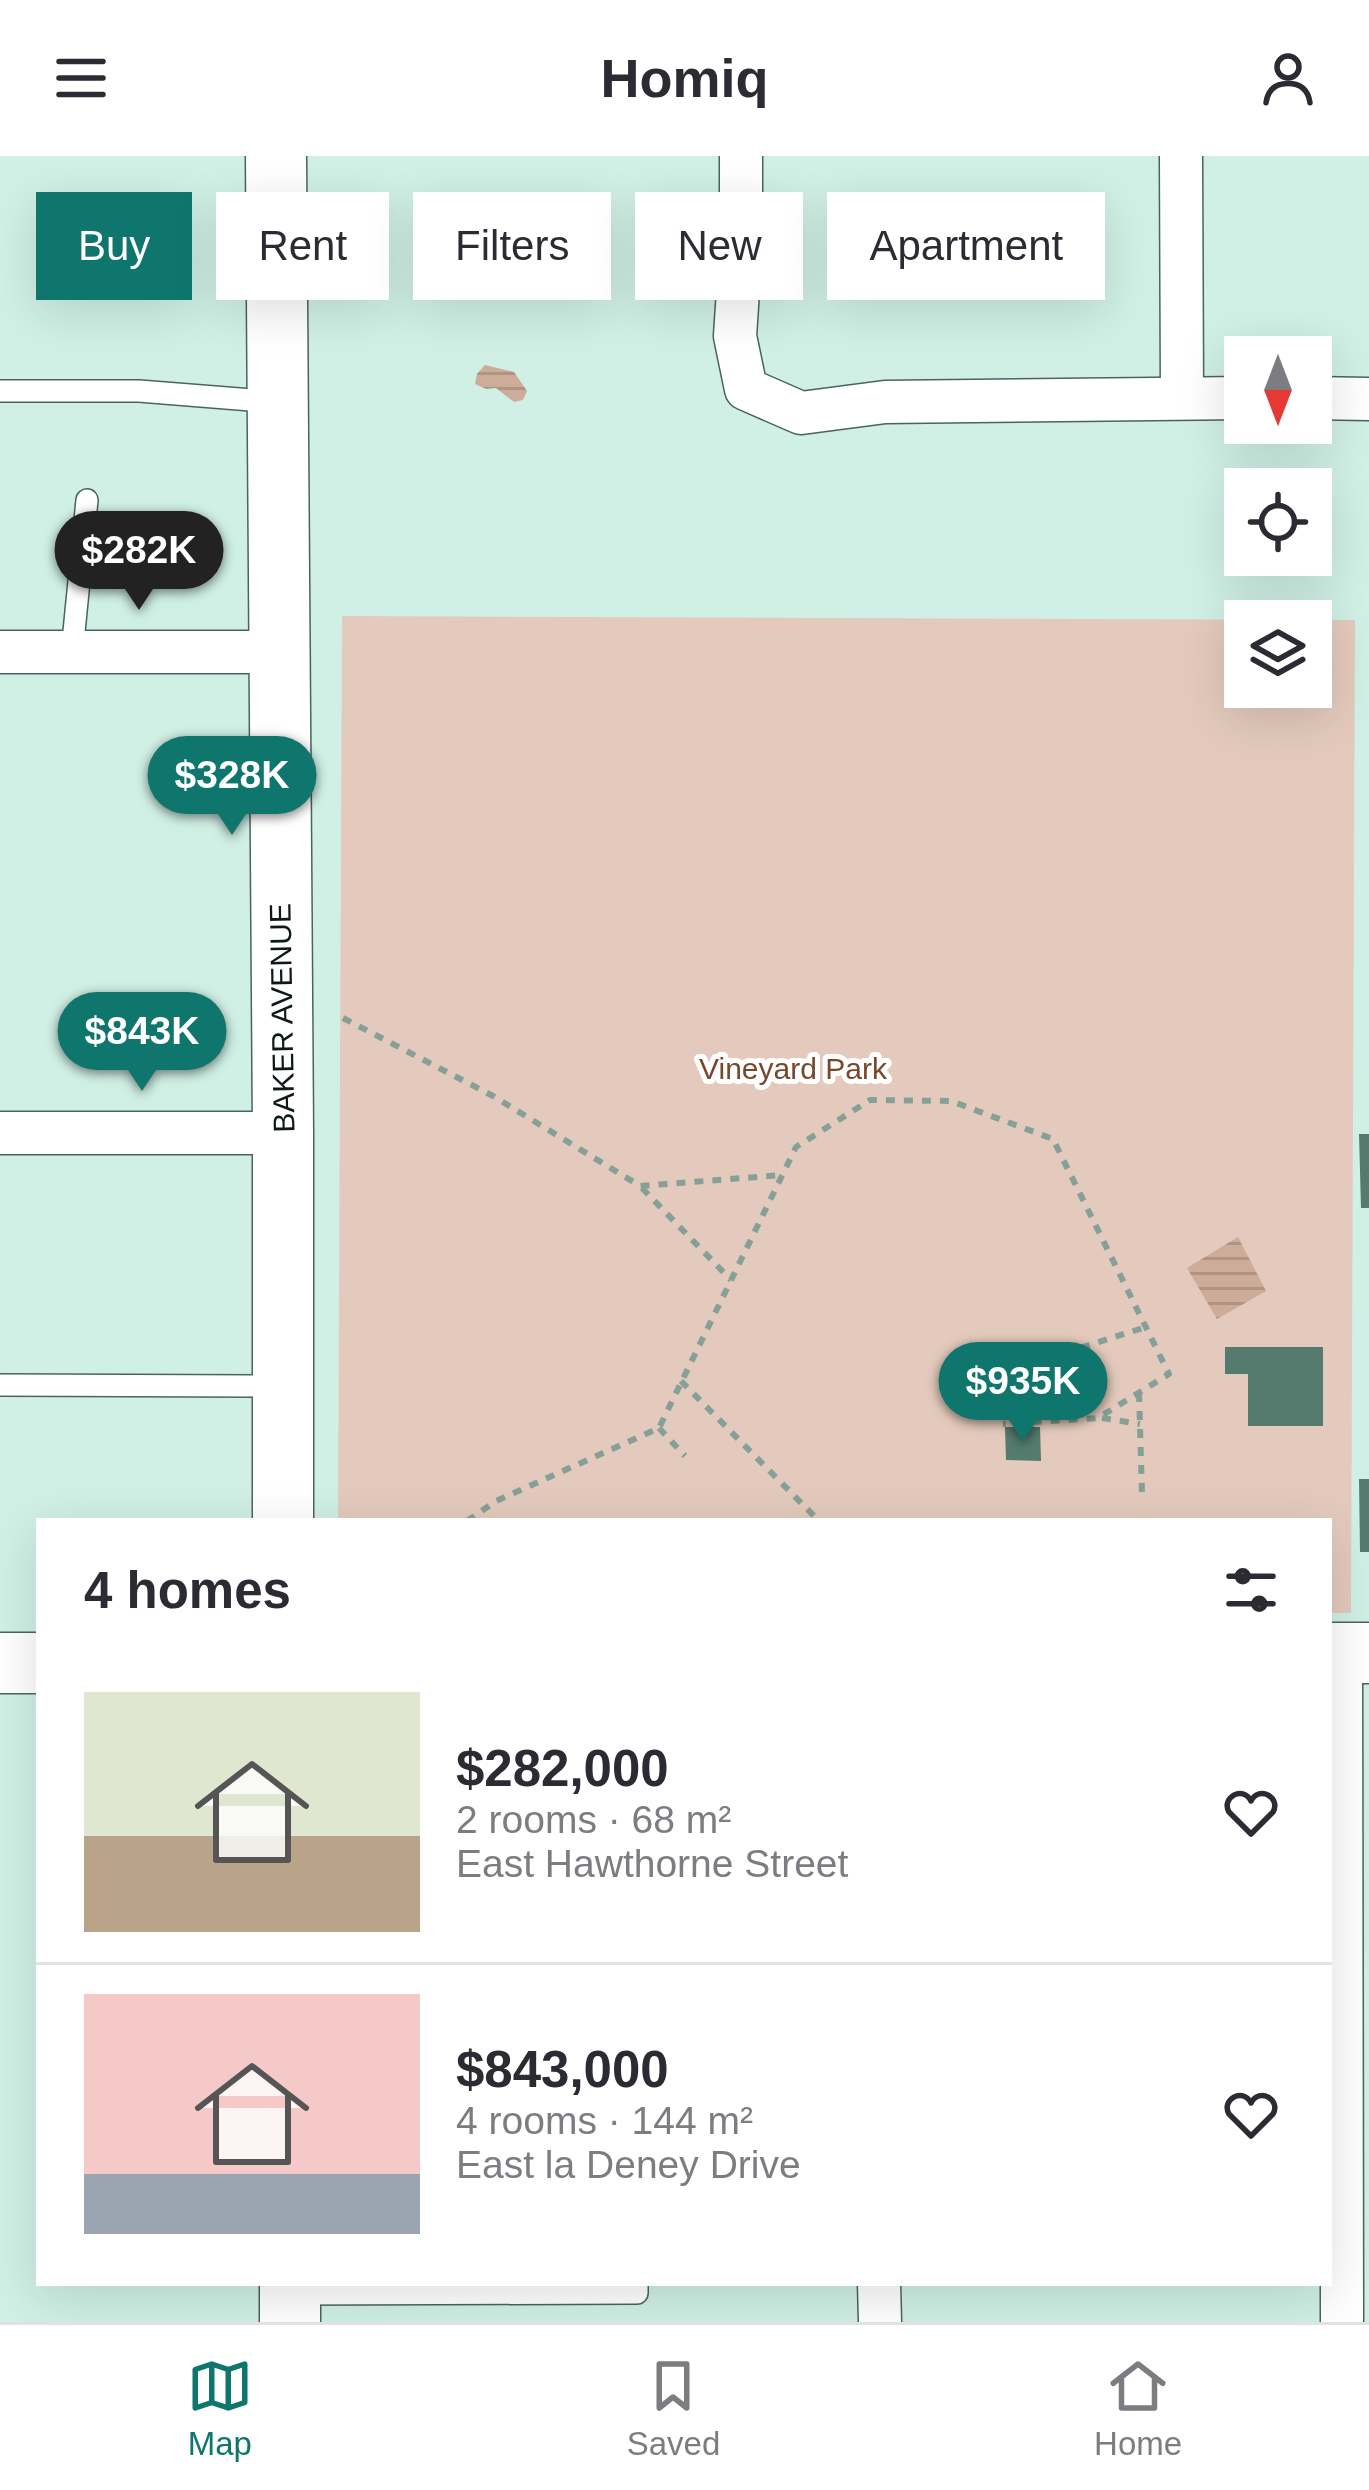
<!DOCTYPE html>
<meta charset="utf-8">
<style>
:root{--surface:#fff;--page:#f2f2f3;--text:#2b2b33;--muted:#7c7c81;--line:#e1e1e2;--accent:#0f766e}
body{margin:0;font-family:Arial,sans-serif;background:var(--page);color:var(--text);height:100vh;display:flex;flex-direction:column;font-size:45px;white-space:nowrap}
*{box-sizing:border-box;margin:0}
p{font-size:39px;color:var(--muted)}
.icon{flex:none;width:66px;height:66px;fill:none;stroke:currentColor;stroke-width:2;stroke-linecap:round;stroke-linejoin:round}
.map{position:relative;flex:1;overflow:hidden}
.side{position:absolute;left:36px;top:1362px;width:1296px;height:768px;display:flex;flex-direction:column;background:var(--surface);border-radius:0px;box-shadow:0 12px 48px #0002}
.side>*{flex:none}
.banner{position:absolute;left:36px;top:36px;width:1299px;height:108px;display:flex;gap:24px}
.needle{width:78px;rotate:180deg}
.controls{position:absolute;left:1224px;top:180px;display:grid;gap:24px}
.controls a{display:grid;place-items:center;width:108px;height:108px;border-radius:0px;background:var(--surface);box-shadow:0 12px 48px #0002;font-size:60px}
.price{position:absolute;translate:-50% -102px;padding:0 27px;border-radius:42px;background:var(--accent);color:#fff;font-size:39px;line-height:78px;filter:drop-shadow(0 3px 6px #0008)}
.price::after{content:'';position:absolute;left:50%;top:72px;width:36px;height:27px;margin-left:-18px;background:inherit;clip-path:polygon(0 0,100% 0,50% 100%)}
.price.on{background:#222;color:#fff}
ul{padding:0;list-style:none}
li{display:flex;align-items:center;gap:36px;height:300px;padding:0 48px}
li+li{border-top:3px solid var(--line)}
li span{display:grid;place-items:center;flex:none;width:336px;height:240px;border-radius:0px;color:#555}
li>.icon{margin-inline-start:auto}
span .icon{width:144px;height:144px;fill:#fffc;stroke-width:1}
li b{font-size:51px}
h2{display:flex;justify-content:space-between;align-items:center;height:144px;padding:0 48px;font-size:51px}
.chip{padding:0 42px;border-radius:0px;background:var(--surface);box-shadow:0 12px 48px #0002;font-size:42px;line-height:108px}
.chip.on{background:var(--accent);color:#fff}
header{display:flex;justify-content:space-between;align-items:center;height:156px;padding:0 48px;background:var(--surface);font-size:54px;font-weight:700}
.menu{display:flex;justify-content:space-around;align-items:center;height:168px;border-top:3px solid var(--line);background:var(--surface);font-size:33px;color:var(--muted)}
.menu a{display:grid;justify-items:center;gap:6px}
.menu .on{color:var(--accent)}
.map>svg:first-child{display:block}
.green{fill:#e3cabc;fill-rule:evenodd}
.water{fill:url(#water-rules)}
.building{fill:#557b6f}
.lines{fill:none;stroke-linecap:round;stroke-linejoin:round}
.lane-casing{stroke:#48655c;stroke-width:24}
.street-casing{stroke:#48655c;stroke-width:45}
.secondary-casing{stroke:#48655c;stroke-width:63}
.path{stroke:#87a097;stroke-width:6;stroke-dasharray:9 9;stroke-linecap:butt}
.lane{stroke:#fff;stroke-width:21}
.street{stroke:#fff;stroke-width:42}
.secondary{stroke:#fff;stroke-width:60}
.labels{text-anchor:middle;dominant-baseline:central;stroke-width:10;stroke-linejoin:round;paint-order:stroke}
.street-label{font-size:30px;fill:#0e1a16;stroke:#fff}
.park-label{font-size:30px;fill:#77482b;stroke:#fff}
</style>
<header><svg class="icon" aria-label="menu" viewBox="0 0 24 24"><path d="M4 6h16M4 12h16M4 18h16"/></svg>Homiq<svg class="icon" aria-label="person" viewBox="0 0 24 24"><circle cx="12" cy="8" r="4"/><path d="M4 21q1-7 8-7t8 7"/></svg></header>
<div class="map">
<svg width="1369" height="2166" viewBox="0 0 1369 2166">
<defs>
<pattern id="water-rules" width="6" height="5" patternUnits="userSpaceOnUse" patternTransform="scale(3)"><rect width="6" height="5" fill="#cdac99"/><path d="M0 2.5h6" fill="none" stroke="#af9383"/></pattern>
</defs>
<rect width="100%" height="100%" fill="#d0f0e5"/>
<path class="green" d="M342 460 1355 464 1351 1457H1329V1365H338ZM1245 465H1311V531H1245Z"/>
<g class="water">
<polygon points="485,209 514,216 527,235 523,244 514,246 496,232 486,233 475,228 477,218"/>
<polygon points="1238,1081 1266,1135 1217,1163 1187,1112"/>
</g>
<g class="building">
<polygon points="1359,978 1369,978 1369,1052 1361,1052"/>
<polygon points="1225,1191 1323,1191 1323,1270 1248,1270 1248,1218 1225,1218"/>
<polygon points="1005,1271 1040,1271 1041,1305 1006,1304"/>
<polygon points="1359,1323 1369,1323 1369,1396 1360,1396"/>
</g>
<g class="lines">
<g class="lane-casing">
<g id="lane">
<polyline points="0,235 139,235 276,246"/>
<polyline points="72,496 87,344"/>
<polyline points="0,1229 277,1230"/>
<polyline points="293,2138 637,2137 637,2127"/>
</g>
</g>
<g class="street-casing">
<g id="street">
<polyline points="741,0 741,90 735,180 746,233 801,257 885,246 1245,242"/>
<polyline points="1181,0 1182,242"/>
<polyline points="1311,242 1369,243"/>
<polyline points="0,496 278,496"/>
<polyline points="0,977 283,977"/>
<polyline points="1341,1497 1342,2166"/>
<polyline points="879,2127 880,2166"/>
</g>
</g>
<g class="secondary-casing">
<g id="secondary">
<polyline points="276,0 283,977 283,1365"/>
<polyline points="1329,1497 1369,1497"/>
<polyline points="0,1507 39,1507"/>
<polyline points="290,2127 290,2166"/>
</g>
</g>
<g class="path">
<polyline points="343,862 493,940 640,1030 783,1019"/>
<polyline points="642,1032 731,1124"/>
<polyline points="1064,1197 1146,1171"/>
<polyline points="681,1225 819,1365"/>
<polyline points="1139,1237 1142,1337"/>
<polyline points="1102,1262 1140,1268"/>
<polyline points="659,1272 685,1300"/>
<polyline points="467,1365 496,1345 659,1272 796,991 870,944 951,945 1053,983 1169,1218 1098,1262 1003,1268"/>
</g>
<use href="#lane" class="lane"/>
<use href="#street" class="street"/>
<use href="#secondary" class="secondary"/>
</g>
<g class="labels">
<g class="street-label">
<text transform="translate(282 862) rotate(-91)">BAKER AVENUE</text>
</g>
<g class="park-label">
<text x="793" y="912">Vineyard Park</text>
</g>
</g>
</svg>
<div class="controls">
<a><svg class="needle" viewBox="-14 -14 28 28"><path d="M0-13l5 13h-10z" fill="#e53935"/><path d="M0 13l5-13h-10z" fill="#7c7c81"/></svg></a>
<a><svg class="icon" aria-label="locate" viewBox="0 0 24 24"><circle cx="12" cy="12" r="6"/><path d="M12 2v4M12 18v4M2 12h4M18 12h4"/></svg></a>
<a><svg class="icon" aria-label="layers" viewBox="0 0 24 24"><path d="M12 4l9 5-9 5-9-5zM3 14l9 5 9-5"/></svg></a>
</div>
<b class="price on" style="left:139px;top:457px">$282K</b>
<b class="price" style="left:232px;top:682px">$328K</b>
<b class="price" style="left:142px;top:938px">$843K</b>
<b class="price" style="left:1023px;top:1288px">$935K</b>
<div class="banner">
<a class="chip on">Buy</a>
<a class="chip">Rent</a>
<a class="chip">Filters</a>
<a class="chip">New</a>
<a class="chip">Apartment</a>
</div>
<section class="side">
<h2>4 homes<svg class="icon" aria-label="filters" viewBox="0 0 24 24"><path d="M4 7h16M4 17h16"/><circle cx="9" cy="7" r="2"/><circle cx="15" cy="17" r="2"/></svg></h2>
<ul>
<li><span style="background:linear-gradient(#dfe7d0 60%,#b9a48a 0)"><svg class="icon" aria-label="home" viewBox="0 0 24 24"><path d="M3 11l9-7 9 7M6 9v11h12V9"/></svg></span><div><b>$282,000</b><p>2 rooms · 68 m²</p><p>East Hawthorne Street</p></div><svg class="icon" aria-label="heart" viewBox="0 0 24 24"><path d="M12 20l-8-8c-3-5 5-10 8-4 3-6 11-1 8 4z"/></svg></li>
<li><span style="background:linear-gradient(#f6c9c9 75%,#9aa5b1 0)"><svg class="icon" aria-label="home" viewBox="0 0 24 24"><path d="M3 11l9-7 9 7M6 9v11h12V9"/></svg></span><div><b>$843,000</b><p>4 rooms · 144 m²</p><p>East la Deney Drive</p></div><svg class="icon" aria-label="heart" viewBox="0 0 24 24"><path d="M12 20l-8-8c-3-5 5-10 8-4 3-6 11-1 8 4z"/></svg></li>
</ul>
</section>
</div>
<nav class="menu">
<a class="on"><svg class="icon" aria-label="map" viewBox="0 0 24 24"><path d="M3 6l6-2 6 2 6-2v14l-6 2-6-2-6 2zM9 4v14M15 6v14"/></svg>Map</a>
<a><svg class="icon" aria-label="saved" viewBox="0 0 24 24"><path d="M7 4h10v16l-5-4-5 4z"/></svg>Saved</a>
<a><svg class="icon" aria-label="home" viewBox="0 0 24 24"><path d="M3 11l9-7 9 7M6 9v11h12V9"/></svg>Home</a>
</nav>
